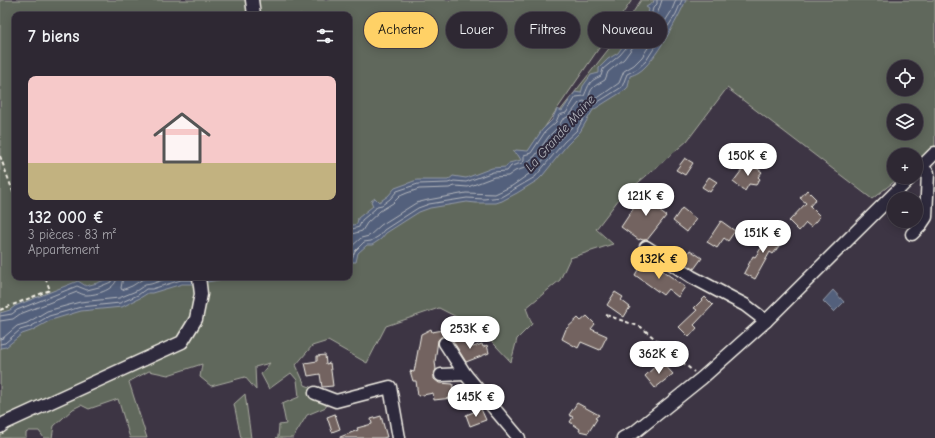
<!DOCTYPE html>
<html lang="fr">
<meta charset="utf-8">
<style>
:root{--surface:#2e2833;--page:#36303b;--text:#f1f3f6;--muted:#a7a6ac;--line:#49444e;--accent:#ffd166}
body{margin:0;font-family:"Comic Neue",sans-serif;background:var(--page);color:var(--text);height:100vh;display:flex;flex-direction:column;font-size:15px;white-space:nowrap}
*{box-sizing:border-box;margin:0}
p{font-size:13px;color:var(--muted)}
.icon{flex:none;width:22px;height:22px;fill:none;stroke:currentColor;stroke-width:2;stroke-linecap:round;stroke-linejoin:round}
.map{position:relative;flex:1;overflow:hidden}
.side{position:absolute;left:12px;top:12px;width:340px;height:268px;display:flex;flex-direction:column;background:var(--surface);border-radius:8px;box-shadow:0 2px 10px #0003,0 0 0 1px var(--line)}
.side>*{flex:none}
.guide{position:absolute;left:364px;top:12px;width:380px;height:36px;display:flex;gap:8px}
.tools{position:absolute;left:887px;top:60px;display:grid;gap:8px}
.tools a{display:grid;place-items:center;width:36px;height:36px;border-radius:50%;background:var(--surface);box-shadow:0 2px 10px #0003,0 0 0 1px var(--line);font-size:20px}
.price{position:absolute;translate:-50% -34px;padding:0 9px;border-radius:14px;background:#fff;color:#222;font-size:13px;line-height:26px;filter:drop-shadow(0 1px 2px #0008)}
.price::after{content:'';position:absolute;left:50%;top:24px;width:12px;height:9px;margin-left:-6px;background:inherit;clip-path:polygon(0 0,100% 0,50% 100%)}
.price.active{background:var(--accent);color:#111}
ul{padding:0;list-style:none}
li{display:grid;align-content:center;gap:8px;height:212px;padding:0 16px}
li span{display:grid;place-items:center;height:124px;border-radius:8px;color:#555}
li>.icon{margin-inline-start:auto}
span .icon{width:72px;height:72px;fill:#fffc;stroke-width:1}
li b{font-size:17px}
h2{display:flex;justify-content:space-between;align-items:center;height:48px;padding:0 16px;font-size:17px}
.chip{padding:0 14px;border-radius:18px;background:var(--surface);box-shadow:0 2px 10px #0003,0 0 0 1px var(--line);font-size:14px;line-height:36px}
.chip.active{background:var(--accent);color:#111}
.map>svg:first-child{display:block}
.green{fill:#61685b;stroke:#aaaca2;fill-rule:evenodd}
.water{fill:#53607c;stroke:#939aa7}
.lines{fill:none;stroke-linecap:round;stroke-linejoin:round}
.shore{stroke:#b4b7bd;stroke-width:1}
.building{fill:#736360;stroke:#f4f1e8}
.minor-casing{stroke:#f4f1e8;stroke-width:15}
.path{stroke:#f4f1e8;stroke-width:2;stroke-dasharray:4 3;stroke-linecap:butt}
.minor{stroke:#2f2a3d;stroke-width:12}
.labels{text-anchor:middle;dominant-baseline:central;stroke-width:4;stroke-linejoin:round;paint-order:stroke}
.water-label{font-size:13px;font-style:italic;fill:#b4b7bd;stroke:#2f2a3d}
</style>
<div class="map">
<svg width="935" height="438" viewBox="0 0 935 438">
<rect width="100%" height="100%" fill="#3d3544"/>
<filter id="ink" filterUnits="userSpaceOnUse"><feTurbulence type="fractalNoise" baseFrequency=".025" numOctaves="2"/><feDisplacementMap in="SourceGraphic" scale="8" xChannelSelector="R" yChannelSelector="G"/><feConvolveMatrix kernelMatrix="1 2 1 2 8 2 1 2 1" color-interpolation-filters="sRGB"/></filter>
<g filter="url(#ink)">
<g class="green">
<path d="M0 0H632L527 153 611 46 641 0H935V149L916 164V155H894V177H900L872 199 727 88 687 141 619 199 596 229 613 244 570 258 560 280 526 308 532 324 517 339 511 362 480 329 439 308 386 326 367 363 328 341 312 346 296 365 305 385 328 394 326 407 307 415 293 438H276L278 437 279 425 286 424 282 404 299 397 297 380 291 373 269 389 261 374 270 363 255 367 256 390 245 377 211 386 200 377 202 364 168 375 149 371 130 381 129 382 147 438H130L118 399 89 409 81 405 73 409 54 426 52 438H44L39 431H29L26 433V438H0ZM15 15H349V277H15ZM894 67H916V89H894ZM894 111H916V133H894Z"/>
<polygon points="245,394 251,438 241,438 234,404"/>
</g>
<g class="water">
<path d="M654 0H686C679 17 654 63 639 72 636 74 633 75 630 76L628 87 625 90 593 110 580 132 567 145 543 175 538 180 517 193 502 201 496 203H476L467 202 430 208 419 212 386 233 381 239 372 245H367L358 253 356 262H349V226L357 224 358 218 373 206 371 201 375 198 379 202 388 196 395 188 417 180H448L453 176 466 178 492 168 506 167 509 163 521 160 518 155 513 152 516 150 528 151 542 130 552 120 557 109 562 111 575 92 581 93 583 86 591 75 599 73V68L608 59 618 53 628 38 636 32 642 23 646 22 649 9 646 7 653 3Z"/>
<polygon points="112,277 235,277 196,284 182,284 152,293 148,293 140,298 122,307 81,311 51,320 31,331 22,334 6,347 0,348 0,313 10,310 15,306 78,281 86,286 97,283"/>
<polygon points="833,290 844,302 834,312 823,301"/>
</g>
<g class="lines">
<g class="shore">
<path d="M662 0 653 27 647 31 643 38 635 44 624 59 608 72 605 80C595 86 589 87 589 101L599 97 619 83 624 71 634 65 642 57 671 12 676 0"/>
<path d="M349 230 359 227 362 220 375 209 377 206 382 205 390 199 397 191 418 184 448 183 454 181 466 182 493 172 507 171 511 166 522 163 524 161V155L531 153 545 132 556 122 559 115 566 113 576 97 584 96C590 83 588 82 601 76L603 69 620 55 644 27 649 24 653 8 657 4V0"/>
<polyline points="349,235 362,231 367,223 380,211 393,203 400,196 407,193 419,189 449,188 455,186 468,187 494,177 508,176 515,171 525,168 530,160 535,156 549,136 559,126 562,120 569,116 579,103 584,101 586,102 578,120 573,126 560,139 536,169 512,186 495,194 466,193 428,200 416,203 381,225 369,236 361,238 351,247 349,252"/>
<polyline points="349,259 352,258 355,251 364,242 371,241 379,236 384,230 418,208 429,204 467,198 484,199 501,197 535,177 564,142 577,130 590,107 622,87 627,74 637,69 646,61 676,14 682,0"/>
<polyline points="123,277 121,288 122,290 132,286 143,279 153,277"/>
<polyline points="0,316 12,314 17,310 77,286 87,290 99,287 111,282 112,277"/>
<path d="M0 321 13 319 20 314 77 292C80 293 83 295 86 295 97 295 117 289 117 277"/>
<polyline points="0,339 3,338 17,326 27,323 47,311 80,302 119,298 136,291 145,285 151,284 172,277"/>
<polyline points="0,344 5,343 20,330 30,327 49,316 81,307 120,303 138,295 146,289 152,289 181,280 192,280"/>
</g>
</g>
<g class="building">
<polygon points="685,158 693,163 685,175 676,170"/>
<polygon points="748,162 762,172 758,177 760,179 756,185 749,184 745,191 733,182"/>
<polygon points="709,177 717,182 710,192 702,187"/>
<polygon points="807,190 816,199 810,206 820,216 811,227 806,223 799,231 789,221 806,203 800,198"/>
<polygon points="660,192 669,198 659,211 666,216 647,240 643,240 640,239 639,240 621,227 641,197 646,200 652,193 658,197"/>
<polygon points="682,208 696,219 687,232 673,221"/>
<polygon points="721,221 735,231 728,241 724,238 717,248 707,242"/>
<polygon points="765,230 782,242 773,254 770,252 755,279 744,273 753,256 755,257 766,241 760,238"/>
<polygon points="690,250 702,258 694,269 682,262"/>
<polygon points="648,260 685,287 678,297 668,289 663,295 635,275 639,268 641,270"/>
<polygon points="615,292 623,297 621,300 630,307 624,317 607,305"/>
<polygon points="705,297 713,305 694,325 697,328 689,337 679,327 697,310 694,308"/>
<polygon points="587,316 595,324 591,329 607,336 600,350 581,342 578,348 562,339 566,329 578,318 581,321"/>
<polygon points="454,328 458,337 451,338 444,336 441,337 438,340 435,362 436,369 434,375 434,379 439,383 453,384 452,398 434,400 433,393 418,396 416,381 413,381 410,371 414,372 421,334 431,329 432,332"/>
<polygon points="465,337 473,347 482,344 483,347 487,345 489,353 466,362 453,341"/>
<polygon points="325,355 326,364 330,363 333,386 322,387 320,374 308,376 305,363 317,361 317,356"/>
<polygon points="661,361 673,374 655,388 645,376"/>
<polygon points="577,403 599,415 595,418 597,419 588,433 579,431 580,429 570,422 573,417 569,415"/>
<polygon points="481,409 486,420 470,426 466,415"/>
<polygon points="335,414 340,429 332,432 327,417"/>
<polygon points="381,416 387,437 383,438 340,438 340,437 358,430 357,428 372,424 371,419"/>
</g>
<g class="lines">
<g class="minor-casing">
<g id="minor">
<polyline points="252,0 254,15"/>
<polyline points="916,172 935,153"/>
<polyline points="912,234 920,226 926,217 928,173 921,167"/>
<polyline points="646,247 692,277 745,305 766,321"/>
<polyline points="445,343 465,374 519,438"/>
<polyline points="441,375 465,374"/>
<polyline points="315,393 336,401 390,387 399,438"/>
<polyline points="0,427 5,423 182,342 196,319 201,294 199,277"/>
<polyline points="623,438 636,431 702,378 766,321 911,177"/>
</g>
</g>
<g class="path">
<polyline points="0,156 15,197"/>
<polyline points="0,310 50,290 45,277"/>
<polyline points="606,315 641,327 694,372"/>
</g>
<use href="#minor" class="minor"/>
</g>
</g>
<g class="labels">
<g class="water-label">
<text transform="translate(560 133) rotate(-48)">La Grande Maine</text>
</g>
</g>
</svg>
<div class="tools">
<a><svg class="icon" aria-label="locate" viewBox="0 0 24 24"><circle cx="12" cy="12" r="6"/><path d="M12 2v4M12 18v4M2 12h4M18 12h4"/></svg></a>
<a><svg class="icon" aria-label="layers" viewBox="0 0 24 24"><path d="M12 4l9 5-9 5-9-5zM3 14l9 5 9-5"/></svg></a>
<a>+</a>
<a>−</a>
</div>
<b class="price" style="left:748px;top:177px">150K €</b>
<b class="price" style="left:646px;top:217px">121K €</b>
<b class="price" style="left:763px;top:254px">151K €</b>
<b class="price active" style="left:659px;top:280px">132K €</b>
<b class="price" style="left:470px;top:350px">253K €</b>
<b class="price" style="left:659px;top:375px">362K €</b>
<b class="price" style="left:476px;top:418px">145K €</b>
<div class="guide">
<a class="chip active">Acheter</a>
<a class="chip">Louer</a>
<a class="chip">Filtres</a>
<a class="chip">Nouveau</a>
</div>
<section class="side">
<h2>7 biens<svg class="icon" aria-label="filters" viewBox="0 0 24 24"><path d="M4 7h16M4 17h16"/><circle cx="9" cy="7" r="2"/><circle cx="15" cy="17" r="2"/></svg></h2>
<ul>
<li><span style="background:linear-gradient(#f6c9c9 70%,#c2b280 0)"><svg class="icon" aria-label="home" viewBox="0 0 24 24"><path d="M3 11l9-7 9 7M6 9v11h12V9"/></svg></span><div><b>132 000 €</b><p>3 pièces · 83 m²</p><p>Appartement</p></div></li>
</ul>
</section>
</div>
